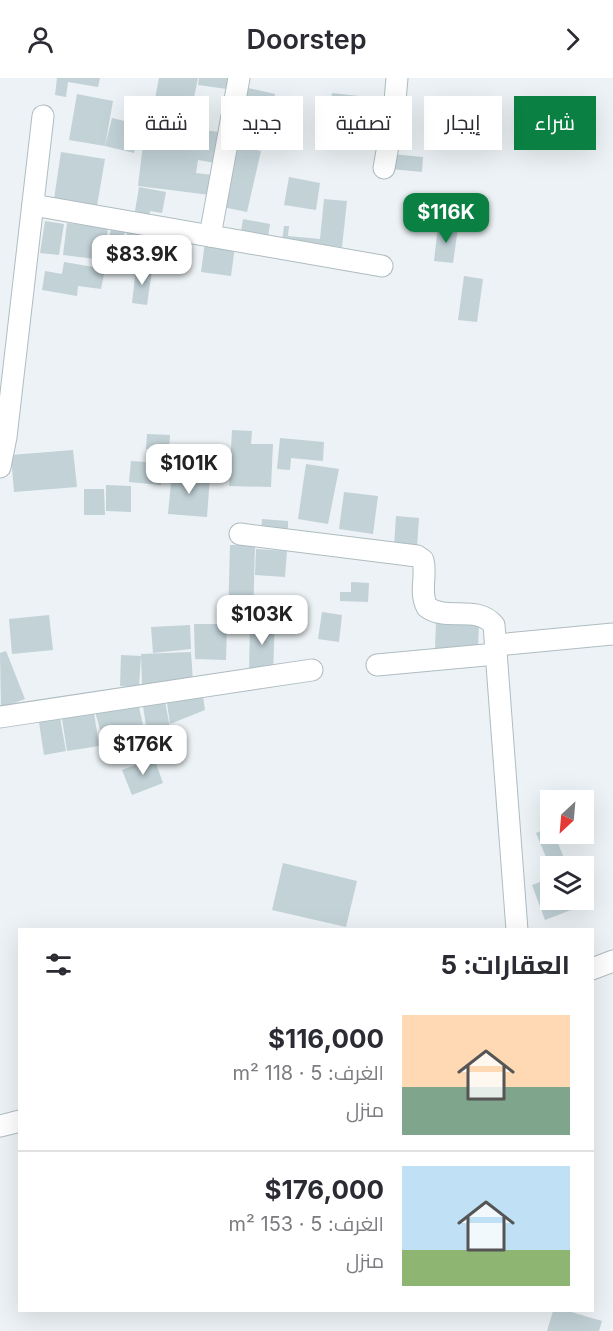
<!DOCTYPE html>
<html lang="ar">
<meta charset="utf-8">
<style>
:root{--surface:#fff;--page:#f2f2f3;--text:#2b2b33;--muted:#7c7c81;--line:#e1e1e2;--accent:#0b8043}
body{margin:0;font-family:Inter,Cairo,sans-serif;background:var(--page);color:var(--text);direction:rtl;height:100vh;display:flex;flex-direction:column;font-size:22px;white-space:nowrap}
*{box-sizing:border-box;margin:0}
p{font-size:20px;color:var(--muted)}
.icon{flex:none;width:33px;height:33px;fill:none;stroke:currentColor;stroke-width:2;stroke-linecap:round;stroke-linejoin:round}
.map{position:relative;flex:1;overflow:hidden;direction:ltr}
.side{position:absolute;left:18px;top:850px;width:576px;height:384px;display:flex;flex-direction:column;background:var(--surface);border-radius:0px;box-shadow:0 6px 24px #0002;direction:rtl}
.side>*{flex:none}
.banner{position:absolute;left:18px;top:18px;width:578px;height:54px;direction:rtl;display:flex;gap:12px}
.needle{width:39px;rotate:206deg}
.buttons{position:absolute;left:540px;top:712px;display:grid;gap:12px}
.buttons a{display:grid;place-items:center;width:54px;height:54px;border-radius:0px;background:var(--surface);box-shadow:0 6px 24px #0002;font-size:30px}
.price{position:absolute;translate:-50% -51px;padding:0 14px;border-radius:12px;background:#fff;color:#222;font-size:20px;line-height:39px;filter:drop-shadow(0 2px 3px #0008)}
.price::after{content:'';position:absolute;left:50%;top:36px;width:18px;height:14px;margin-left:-9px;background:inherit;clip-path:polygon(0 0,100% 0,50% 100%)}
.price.selected{background:var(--accent);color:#fff}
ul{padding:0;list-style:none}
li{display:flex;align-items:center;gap:18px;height:150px;padding:0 24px}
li+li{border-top:2px solid var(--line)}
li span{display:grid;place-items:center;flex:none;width:168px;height:120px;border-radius:0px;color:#555}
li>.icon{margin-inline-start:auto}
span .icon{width:72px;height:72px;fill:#fffc;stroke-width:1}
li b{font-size:26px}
h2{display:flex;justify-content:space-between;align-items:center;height:72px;padding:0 24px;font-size:26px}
.chip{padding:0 21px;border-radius:0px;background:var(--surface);box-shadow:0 6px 24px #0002;font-size:21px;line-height:54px}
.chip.selected{background:var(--accent);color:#fff}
header{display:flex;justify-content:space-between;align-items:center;height:78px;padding:0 24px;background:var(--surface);font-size:27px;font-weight:600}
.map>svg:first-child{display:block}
.building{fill:#c2d2d7}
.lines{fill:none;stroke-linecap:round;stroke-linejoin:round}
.minor-casing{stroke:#afbcc1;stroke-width:23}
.minor{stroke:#fff;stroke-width:21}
</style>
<header><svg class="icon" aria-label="forward" viewBox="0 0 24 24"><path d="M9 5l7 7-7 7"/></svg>Doorstep<svg class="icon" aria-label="person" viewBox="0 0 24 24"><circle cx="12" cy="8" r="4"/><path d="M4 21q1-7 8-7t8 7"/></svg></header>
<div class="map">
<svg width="613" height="1253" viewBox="0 0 613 1253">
<rect width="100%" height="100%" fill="#ecf2f5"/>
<g class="building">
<polygon points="57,0 100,0 98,9 68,4 66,19 55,17"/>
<polygon points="159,0 198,0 188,49 151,41"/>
<polygon points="199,0 229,0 227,11 198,7"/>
<polygon points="248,10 275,16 263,70 236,64"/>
<polygon points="332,15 385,21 383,46 329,40"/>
<polygon points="77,16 113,23 105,68 69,62"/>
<polygon points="112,40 141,47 134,75 105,68"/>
<polygon points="331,43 379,48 378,56 330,51"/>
<polygon points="189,50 219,54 215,85 198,82 196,95 212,97 210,117 138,108 143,66 186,71"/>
<polygon points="233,66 261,73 247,134 218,128"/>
<polygon points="61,74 105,81 97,128 54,121"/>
<polygon points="392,76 423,79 422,94 391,91"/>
<polygon points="289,99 320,105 316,132 284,127"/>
<polygon points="139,109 166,114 162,135 150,133 149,142 134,139"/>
<polygon points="324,121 347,123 342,169 282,163 284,148 289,148 288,158 320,161"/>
<polygon points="243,141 270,146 268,159 241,154"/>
<polygon points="45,143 64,146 59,177 40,175"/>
<polygon points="67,145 108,150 103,182 63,177"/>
<polygon points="438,148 458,150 453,185 434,183"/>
<polygon points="111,149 125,151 120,183 106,181"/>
<polygon points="128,151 141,153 136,186 122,183"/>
<polygon points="205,164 235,168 231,198 201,194"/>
<polygon points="64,184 105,191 101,211 78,208 77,218 42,212 45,193 62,196"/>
<polygon points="136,190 152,192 147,227 132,225"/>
<polygon points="464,198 483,201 477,244 458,242"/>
<polygon points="232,352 252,353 251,366 273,366 271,409 229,408"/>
<polygon points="147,356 170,357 169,372 146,371"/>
<polygon points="280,360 324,364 323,383 291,380 290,392 277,391"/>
<polygon points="73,372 77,409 14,414 11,377"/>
<polygon points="131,383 163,385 161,407 129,404"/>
<polygon points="306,386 339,391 328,446 298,441"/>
<polygon points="172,395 210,398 207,439 168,436"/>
<polygon points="106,407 131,408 131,434 106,433"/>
<polygon points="84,411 104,411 105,437 84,437"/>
<polygon points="344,414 378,418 373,456 339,451"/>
<polygon points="396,438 419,440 417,470 394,468"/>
<polygon points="262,441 288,443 288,458 261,456"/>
<polygon points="230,467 255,467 253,542 228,542"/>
<polygon points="256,471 287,473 285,499 255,497"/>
<polygon points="351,504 369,505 368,524 340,523 340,514 351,514"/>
<polygon points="322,534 342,537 339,564 318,561"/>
<polygon points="49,537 53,572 12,576 9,541"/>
<polygon points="275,542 273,594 249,595 250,543"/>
<polygon points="436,545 479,546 478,571 435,570"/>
<polygon points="194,546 227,546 226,582 195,581"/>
<polygon points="190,547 191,571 153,575 151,549"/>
<polygon points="6,573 25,621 1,630 0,575"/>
<polygon points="191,574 193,604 142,606 141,576"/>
<polygon points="121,577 141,578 139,609 120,608"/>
<polygon points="202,612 205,632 170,646 166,618"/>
<polygon points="164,618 170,650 147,654 142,622"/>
<polygon points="137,620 145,656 106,673 94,630"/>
<polygon points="93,628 99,668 67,673 61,634"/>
<polygon points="59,634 66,673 44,677 38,638"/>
<polygon points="154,680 163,705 132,717 122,692"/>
<polygon points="550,749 550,756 554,756 565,782 550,789 536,755"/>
<polygon points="283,785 357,803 346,849 272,832"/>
<polygon points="584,797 594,824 574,832 570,822 584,822"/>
<polygon points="550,800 550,822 558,822 560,827 568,824 571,832 545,842 532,807"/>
<polygon points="553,1233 568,1233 602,1243 599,1253 547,1253"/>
</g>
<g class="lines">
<g class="minor-casing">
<g id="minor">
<polyline points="384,90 394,34 397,0"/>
<polyline points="33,127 382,188"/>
<polyline points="210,158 239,0"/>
<polyline points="0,389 6,359 43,38"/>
<path d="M240 456 417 478 423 482C427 498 419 514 427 529 447 544 476 526 494 547L517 852"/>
<polyline points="496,567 613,556"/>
<polyline points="377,587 496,576"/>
<polyline points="0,639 312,592"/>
<polyline points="592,891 613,883"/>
<polyline points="0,1048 20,1043"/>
</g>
</g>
<use href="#minor" class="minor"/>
</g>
</svg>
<div class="buttons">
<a><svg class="needle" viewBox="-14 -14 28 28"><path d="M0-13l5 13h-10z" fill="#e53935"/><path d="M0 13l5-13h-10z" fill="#7c7c81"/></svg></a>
<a><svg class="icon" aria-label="layers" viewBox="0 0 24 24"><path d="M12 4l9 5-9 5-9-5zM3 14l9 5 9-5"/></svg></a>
</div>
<b class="price selected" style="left:446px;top:166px">$116K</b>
<b class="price" style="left:142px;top:208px">$83.9K</b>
<b class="price" style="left:189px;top:417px">$101K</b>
<b class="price" style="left:262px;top:568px">$103K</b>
<b class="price" style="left:143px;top:698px">$176K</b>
<div class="banner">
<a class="chip selected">شراء</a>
<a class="chip">إيجار</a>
<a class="chip">تصفية</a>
<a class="chip">جديد</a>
<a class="chip">شقة</a>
</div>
<section class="side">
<h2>العقارات: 5<svg class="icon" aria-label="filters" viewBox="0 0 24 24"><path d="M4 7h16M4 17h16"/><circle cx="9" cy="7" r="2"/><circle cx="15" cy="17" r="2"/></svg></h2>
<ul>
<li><span style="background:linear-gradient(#ffd9b3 60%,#7fa58c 0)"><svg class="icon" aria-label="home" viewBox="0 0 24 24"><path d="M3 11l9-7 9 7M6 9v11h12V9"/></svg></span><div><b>$116,000</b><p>الغرف: 5 · 118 m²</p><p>منزل</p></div></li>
<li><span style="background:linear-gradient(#bfe0f5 70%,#8fb573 0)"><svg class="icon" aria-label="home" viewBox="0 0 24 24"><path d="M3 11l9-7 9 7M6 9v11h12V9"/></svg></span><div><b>$176,000</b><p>الغرف: 5 · 153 m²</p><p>منزل</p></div></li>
</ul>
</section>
</div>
